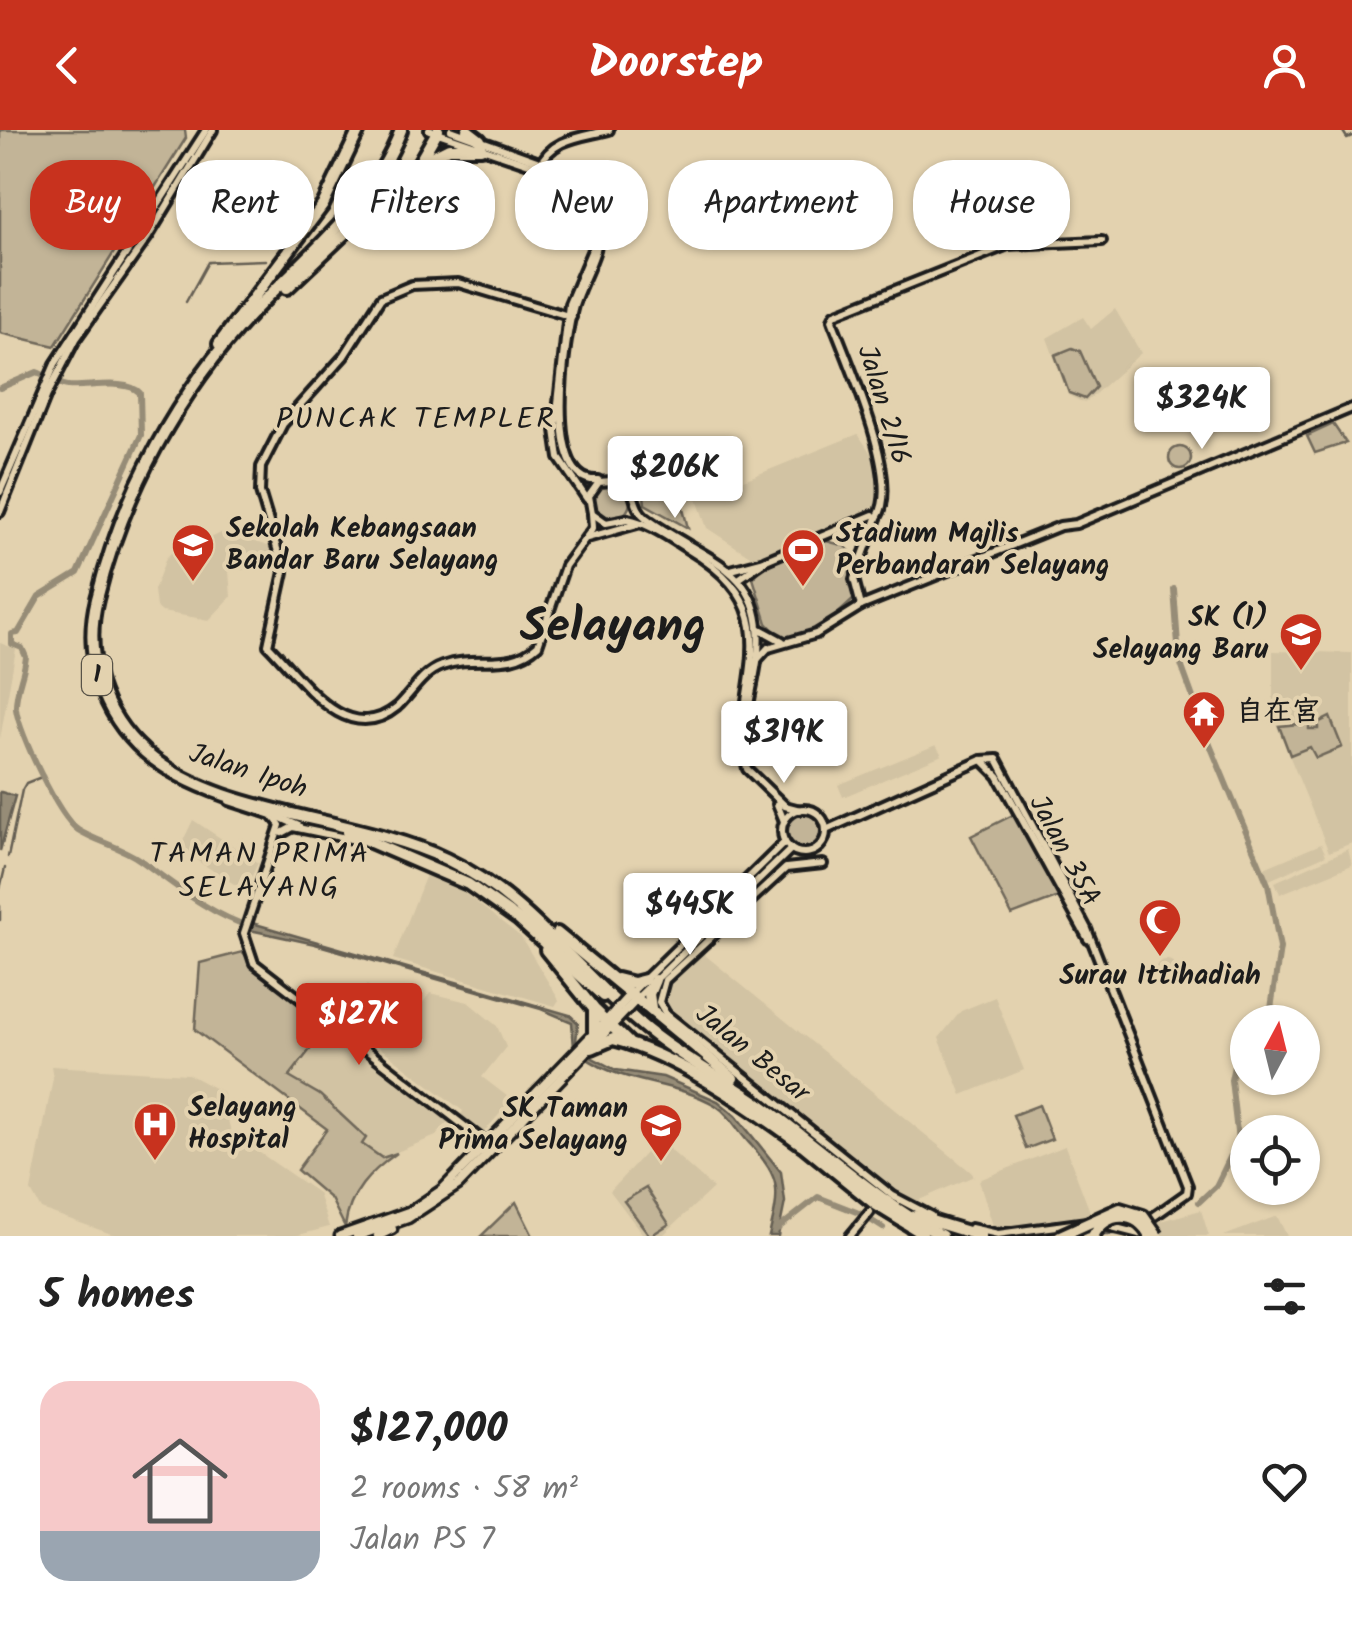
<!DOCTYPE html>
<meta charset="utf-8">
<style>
:root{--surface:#fff;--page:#f2f2f2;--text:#222;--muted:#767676;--accent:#c8321e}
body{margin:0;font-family:Kalam,"LXGW WenKai TC",sans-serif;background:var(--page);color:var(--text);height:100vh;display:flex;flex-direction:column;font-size:38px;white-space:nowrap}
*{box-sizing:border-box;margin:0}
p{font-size:32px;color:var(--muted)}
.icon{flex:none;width:55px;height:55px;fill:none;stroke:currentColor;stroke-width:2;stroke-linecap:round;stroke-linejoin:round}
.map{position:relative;height:1106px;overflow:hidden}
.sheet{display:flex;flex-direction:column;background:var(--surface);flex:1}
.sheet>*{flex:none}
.banner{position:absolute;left:30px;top:30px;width:1292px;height:90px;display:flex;gap:20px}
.needle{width:65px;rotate:7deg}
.buttons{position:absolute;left:1230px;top:875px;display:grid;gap:20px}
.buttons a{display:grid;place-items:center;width:90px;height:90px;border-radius:50%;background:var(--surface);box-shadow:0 2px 8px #0004;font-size:50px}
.price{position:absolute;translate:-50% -85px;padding:0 22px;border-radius:10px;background:#fff;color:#222;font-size:32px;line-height:65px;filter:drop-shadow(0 2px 5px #0008)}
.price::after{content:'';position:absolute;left:50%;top:60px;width:30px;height:22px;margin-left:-15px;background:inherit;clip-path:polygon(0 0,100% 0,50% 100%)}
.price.current{background:var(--accent);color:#fff}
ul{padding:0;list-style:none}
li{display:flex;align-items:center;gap:30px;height:250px;padding:0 40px}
li span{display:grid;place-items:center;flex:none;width:280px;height:200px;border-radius:30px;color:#555}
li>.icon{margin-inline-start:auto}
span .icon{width:120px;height:120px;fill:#fffc;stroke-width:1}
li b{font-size:42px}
h2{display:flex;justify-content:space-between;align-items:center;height:120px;padding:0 40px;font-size:42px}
.tag{padding:0 35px;border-radius:40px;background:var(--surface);box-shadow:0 2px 8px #0004;font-size:35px;line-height:90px}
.tag.current{background:var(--accent);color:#fff}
header{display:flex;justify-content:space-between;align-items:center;height:130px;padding:0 40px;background:var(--accent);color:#fff;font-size:45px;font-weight:700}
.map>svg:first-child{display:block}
.built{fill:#d2c3a3}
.green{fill:#c2b497;stroke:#6f685a;stroke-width:2.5}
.water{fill:#968c77;stroke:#655f53;stroke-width:2.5}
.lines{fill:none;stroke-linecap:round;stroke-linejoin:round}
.stream{stroke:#655f53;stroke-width:2.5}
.river{stroke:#968c77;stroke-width:6}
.secondary-casing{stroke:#1c1c1c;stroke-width:14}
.primary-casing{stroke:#1c1c1c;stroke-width:15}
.highway-casing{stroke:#1c1c1c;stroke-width:18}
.secondary{stroke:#e3d2af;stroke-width:6}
.primary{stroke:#e3d2af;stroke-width:8}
.highway{stroke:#e3d2af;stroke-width:10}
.primary-bridge-casing{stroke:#1c1c1c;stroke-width:15;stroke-linecap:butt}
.highway-bridge-casing{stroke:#1c1c1c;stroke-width:18;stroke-linecap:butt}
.primary-bridge{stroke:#e3d2af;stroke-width:8}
.highway-bridge{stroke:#e3d2af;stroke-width:10}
.labels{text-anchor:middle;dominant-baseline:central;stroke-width:8;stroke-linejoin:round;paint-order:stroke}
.shield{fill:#e3d2af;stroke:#585348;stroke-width:2.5}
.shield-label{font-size:25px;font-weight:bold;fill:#1c1c1c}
.street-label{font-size:28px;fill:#1c1c1c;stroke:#e3d2af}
.poi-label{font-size:28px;font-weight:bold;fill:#1c1c1c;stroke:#e3d2af;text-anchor:start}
.neighbourhood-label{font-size:30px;letter-spacing:2.5px;fill:#1c1c1c;stroke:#e3d2af}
.town-label{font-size:48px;font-weight:bold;fill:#1c1c1c;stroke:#e3d2af}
</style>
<header><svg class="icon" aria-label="back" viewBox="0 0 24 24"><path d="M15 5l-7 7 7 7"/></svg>Doorstep<svg class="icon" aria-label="person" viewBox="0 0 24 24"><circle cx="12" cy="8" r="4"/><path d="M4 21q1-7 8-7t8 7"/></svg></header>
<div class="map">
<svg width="1352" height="1106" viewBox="0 0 1352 1106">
<rect width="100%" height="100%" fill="#e3d2af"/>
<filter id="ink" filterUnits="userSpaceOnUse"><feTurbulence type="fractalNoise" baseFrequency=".01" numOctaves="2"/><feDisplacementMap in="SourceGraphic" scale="20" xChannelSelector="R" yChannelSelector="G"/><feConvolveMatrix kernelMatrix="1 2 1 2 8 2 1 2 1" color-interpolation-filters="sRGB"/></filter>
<g filter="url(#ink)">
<g class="built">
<polygon points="1115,179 1141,223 1086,272 1080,271 1068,265 1047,208 1083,187 1091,199"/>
<polygon points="858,304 874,328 880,374 753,428 707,398 697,369"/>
<polygon points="223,402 271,417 273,426 249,439 229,441 231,467 209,490 162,482 156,477 154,460 166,428 177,417 182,422"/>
<polygon points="0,513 16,519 0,609"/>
<polygon points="1273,521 1352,523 1352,713 1329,722 1273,586"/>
<polygon points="936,615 942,625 843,667 838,655"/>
<polygon points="193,690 258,733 245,761 179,719"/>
<polygon points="1321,714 1326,725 1267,751 1262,739"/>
<polygon points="1348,719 1352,735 1280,764 1275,752"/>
<polygon points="427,742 449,751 521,807 559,870 555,876 393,829"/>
<polygon points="700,821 971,1042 974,1046 910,1074 668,882 663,874 664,857"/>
<circle cx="1166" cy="841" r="11"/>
<polygon points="367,855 408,893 430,863 468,872 497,896 506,917 482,947 512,970 482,1004 460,987 463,981 344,890 343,884"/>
<polygon points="995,867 1024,940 962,965 939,908 961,881"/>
<polygon points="328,896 449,990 436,1006 382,1028 361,1013 365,1008 320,965 289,947"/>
<polygon points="51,936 188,944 222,962 231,1003 318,1063 329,1097 295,1106 117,1106 41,1079 31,1061 53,948"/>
<polygon points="658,1009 713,1058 662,1106 644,1106 610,1061"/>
<polygon points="1065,1016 1092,1087 1154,1093 1201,1080 1209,1106 1139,1106 1092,1096 996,1106 979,1050"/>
<polygon points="1277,1086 1287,1106 1224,1106"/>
</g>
<g class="green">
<polygon points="0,0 185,0 186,8 55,216 0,203"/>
<polygon points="1072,218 1080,221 1096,257 1085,269 1069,263 1055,225"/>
<polygon points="1333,294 1346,313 1315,323 1307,306"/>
<circle cx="1180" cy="328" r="11"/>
<polygon points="666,326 685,367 682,375 688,398 645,374 643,356"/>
<circle cx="612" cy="371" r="18"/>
<path d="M823 410 845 416 857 429 850 456 854 469C832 489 811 512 779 506L767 493 753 448 766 434Z"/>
<polygon points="1330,587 1342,617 1316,628 1310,617 1290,625 1279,596 1309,593 1309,599 1318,599 1318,593"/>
<polygon points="1017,683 1059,767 1012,785 971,706"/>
<circle cx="804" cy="701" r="18"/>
<path d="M243 822 254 836 328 896 289 947 320 965 366 1008 362 1014 382 1028 397 1023C370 1042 349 1063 345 1097L331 1069 297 1040 327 999 195 900 200 833Z"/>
<polygon points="1039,975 1052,1009 1026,1019 1013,985"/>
<polygon points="646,1058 669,1094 650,1106 624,1071"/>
<polygon points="516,1072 533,1106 481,1106"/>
</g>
<g class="water">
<polygon points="1,662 15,666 0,721 0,662"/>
<path d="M252 793 570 885 578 893 576 911 591 927 616 940 663 947 718 971 736 986 781 1042 785 1072 778 1106H769C780 1061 782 1050 751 1015 738 1002 731 985 715 975 669 948 613 956 574 918L572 892 541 879 315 814 250 800Z"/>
</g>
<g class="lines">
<g class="stream">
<polyline points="1342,0 1347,8 1352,6"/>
<polyline points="186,172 208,132 266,130"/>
<polyline points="8,727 22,660 26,653 44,646"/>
<polyline points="0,759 5,738"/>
<polyline points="0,776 0,790"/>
<polyline points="1100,1104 1118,1104"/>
</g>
<g class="river">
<path d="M0 258 37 242C48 246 57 255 68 256 87 258 127 248 140 263L141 305 78 443 39 467 18 503 12 504V514L22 518 26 527C24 546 15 560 16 579 19 603 58 686 78 700 97 712 120 716 140 730 175 755 209 784 251 797"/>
<polyline points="1174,459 1179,529 1208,609"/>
<polyline points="1208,610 1267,752"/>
<polyline points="1268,754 1280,818 1269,892"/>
<polyline points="1199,1072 1216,1056 1238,1011 1231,950 1234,936 1248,921"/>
<polyline points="869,1089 883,1098"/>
<polyline points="776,1100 818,1067 864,1085"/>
</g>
<g class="secondary-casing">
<g id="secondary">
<polyline points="429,0 564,46 589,70 595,88 594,115 569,174 555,300 559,328 587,369"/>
<polyline points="451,0 570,43 584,54 598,81"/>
<path d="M539 37C551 8 582 7 609 0"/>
<path d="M572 187 458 153 412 155 381 168 344 226 283 294 261 337 260 362 284 442 268 515C302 549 346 619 397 577 412 563 422 543 442 536 477 523 508 542 538 515L565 436 593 398 592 383"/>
<path d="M598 350C542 355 565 207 574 175 583 147 600 124 600 94"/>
<polyline points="0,362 55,234 206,0"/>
<polyline points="0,382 47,265 76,209 148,107 213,0"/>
<path d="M878 386C901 348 847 231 832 190L835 184 1008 115 1102 111"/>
<path d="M627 389 606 393 592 383 589 366 599 352 623 350C637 361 632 377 646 388 707 433 770 437 757 532 752 566 739 605 747 639L785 676 800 680"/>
<path d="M627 389C649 393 670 408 689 420 781 475 748 528 740 616"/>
<polyline points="587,408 637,394"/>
<polyline points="731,440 765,431"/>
<polyline points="740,448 766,430 873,385"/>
<polyline points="861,476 854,449 877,388"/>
<polyline points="760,499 782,511"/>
<polyline points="757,530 768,518 816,504 861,476 1060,396 1076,394 1352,278"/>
<polyline points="982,630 998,646 1088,809"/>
<polyline points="229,671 272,685 280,695 244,803 254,833 489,1015"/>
<polyline points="777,674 784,691"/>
<circle cx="804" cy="701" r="22"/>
<polyline points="274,685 299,696"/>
<polyline points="826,700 982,630 997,629 1087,799 1188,1056 1187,1063 1146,1092"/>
<polyline points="282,703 293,697 360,711"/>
<polyline points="823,734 786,738 665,850 659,872 666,884 893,1066 931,1086"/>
<polyline points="631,863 785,712"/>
<polyline points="637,868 791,719"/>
<polyline points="1104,1095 1147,1106"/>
<polyline points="971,1098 998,1104 1087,1092"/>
<polyline points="850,1106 870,1082"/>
</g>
</g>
<g class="primary-casing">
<g id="primary">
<polyline points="340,1106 411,1081 442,1060 607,890"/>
<polyline points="357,1106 408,1088 458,1055 614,893"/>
<polyline points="378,1106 392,1099"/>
</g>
</g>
<g class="highway-casing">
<g id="highway">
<path d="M401 0C372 76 307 125 253 182 178 262 123 363 97 469 83 525 102 584 145 622 217 686 356 686 446 729 525 766 573 837 638 892 676 925 723 948 764 977 824 1020 877 1071 942 1106"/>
<polyline points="467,0 480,10"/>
<polyline points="425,30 449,18 481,18"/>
<polyline points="287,158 419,33 438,0"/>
<polyline points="219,214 323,75 359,0"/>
<polyline points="347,702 468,754 519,790 603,866"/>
<polyline points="557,803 733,948"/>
<polyline points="546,820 594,879 628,912"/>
<polyline points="617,849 633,853 645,850"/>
<polyline points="651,878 649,864 655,850"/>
<polyline points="594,905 594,881"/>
<path d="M592 918 613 909C676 925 749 976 801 1014"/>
<polyline points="799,1012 875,1074 922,1103"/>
<polyline points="915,1086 981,1106"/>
</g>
</g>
<use href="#secondary" class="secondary"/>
<use href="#primary" class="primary"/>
<use href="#highway" class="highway"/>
<g class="primary-bridge-casing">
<g id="primary-bridge">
<polyline points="609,888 627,868"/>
<polyline points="614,893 633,873"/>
</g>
</g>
<g class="highway-bridge-casing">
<g id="highway-bridge">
<polyline points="1060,1106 1120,1079 1143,1086 1157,1106"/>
<path d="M1093 1106C1107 1081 1136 1080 1150 1106"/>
</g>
</g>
<use href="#primary-bridge" class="primary-bridge"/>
<use href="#highway-bridge" class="highway-bridge"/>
</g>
</g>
<defs>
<g id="school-pin" transform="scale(2.25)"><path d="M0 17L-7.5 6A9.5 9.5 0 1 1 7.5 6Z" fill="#c8321e" stroke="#e3d2af"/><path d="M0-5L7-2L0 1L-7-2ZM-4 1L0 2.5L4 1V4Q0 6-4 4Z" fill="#fff"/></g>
<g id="stadium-pin" transform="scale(2.25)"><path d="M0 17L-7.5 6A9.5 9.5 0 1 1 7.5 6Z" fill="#c8321e" stroke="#e3d2af"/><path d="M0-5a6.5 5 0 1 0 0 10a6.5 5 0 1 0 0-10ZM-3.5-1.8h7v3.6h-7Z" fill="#fff"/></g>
<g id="temple-pin" transform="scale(2.25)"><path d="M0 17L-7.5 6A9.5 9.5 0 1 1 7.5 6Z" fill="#c8321e" stroke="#e3d2af"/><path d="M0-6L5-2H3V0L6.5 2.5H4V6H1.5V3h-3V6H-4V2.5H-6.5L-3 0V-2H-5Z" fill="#fff"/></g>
<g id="mosque-pin" transform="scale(2.25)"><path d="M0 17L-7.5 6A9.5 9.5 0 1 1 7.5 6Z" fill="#c8321e" stroke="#e3d2af"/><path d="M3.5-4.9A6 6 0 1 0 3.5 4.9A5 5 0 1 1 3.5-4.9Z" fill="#fff"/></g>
<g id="hospital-pin" transform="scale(2.25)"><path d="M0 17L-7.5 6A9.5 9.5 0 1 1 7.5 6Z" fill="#c8321e" stroke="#e3d2af"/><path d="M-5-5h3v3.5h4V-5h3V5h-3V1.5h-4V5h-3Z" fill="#fff"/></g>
</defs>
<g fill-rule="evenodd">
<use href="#school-pin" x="193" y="415"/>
<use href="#stadium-pin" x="803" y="420"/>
<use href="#school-pin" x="1301" y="504"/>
<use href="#temple-pin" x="1204" y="582"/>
<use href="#mosque-pin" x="1160" y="790"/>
<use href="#hospital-pin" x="155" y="994"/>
<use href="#school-pin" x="661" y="995"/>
</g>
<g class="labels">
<rect class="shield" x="82" y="525" width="30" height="40" rx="8"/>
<g class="shield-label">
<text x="97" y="545">1</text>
</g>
<g class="street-label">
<text transform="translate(883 275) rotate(73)">Jalan 2/16</text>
<text transform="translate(248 642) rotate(18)">Jalan Ipoh</text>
<text transform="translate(1064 721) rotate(62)">Jalan 35A</text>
<text transform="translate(752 924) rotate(39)">Jalan Besar</text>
</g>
<g class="poi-label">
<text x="226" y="399">Sekolah Kebangsaan<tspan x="226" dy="32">Bandar Baru Selayang</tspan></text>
<text x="836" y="404">Stadium Majlis<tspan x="836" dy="32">Perbandaran Selayang</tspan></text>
<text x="1268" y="488" text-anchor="end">SK (1)<tspan x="1268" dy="32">Selayang Baru</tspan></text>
<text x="1236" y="582">自在宫</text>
<text x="1160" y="846" text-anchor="middle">Surau Ittihadiah</text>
<text x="188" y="978">Selayang<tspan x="188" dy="32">Hospital</tspan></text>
<text x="628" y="979" text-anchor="end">SK Taman<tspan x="628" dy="32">Prima Selayang</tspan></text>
</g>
<g class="neighbourhood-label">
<text x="416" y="290">PUNCAK TEMPLER</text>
<text x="260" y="725">TAMAN PRIMA<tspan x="260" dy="34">SELAYANG</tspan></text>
</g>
<g class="town-label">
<text x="613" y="498">Selayang</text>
</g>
</g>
</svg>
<div class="buttons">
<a><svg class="needle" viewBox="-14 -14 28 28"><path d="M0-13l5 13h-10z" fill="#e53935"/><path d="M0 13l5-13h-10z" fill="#767676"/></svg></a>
<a><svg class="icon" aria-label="locate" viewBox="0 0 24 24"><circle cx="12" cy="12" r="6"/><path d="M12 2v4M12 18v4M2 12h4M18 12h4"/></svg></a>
</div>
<b class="price" style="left:1202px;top:322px">$324K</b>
<b class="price" style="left:675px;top:391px">$206K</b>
<b class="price" style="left:784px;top:656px">$319K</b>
<b class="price" style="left:690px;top:828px">$445K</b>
<b class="price current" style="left:359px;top:938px">$127K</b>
<div class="banner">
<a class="tag current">Buy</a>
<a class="tag">Rent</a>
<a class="tag">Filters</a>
<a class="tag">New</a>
<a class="tag">Apartment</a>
<a class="tag">House</a>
</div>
</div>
<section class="sheet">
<h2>5 homes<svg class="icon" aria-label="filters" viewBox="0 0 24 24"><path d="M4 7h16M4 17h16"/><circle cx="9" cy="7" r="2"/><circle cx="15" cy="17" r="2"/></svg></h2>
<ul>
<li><span style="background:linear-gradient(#f6c9c9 75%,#9aa5b1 0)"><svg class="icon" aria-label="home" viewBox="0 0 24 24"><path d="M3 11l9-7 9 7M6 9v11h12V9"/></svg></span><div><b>$127,000</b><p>2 rooms · 58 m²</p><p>Jalan PS 7</p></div><svg class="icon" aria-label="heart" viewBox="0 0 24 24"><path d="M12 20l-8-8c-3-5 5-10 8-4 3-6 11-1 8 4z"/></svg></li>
</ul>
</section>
